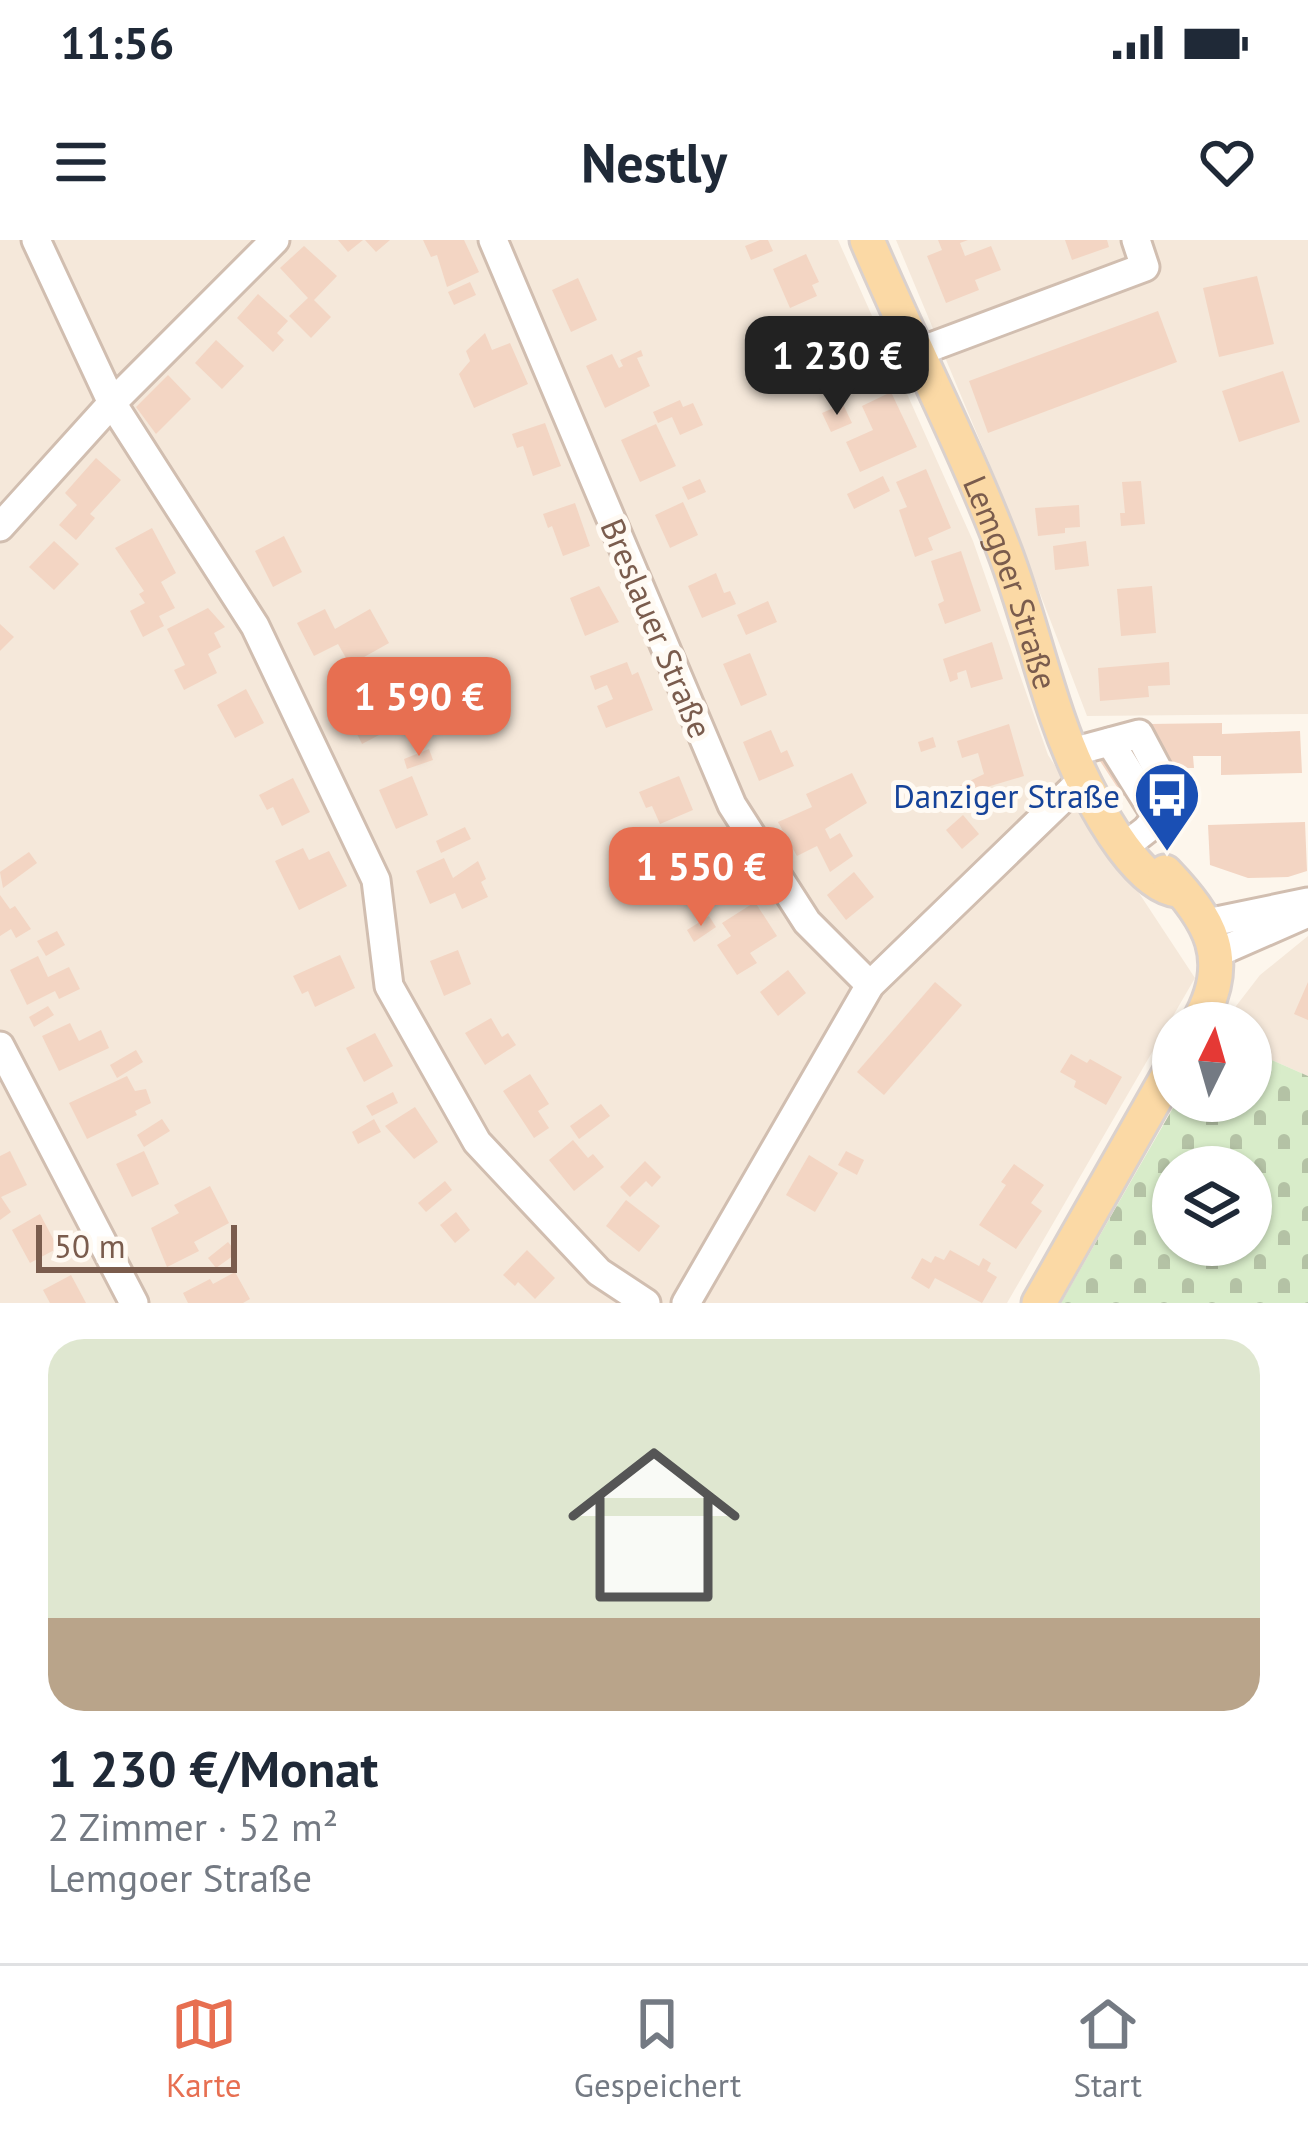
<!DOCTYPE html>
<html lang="de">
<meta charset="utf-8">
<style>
:root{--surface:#fff;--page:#f6f6f7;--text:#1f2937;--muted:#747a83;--line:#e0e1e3;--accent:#e76f51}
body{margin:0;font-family:"PT Sans",sans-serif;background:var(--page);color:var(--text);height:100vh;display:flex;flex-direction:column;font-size:45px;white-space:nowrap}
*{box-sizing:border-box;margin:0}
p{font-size:39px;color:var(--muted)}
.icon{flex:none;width:66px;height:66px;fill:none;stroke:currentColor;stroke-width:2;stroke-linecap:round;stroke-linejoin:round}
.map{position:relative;height:1063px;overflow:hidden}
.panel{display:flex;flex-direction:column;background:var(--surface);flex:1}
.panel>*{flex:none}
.needle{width:78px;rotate:5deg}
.tools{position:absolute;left:1152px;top:762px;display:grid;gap:24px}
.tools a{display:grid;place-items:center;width:120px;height:120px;border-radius:50%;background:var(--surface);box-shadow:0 3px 9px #0004;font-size:60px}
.scale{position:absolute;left:36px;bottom:30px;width:201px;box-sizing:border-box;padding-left:12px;border:6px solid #7a5c4d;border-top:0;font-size:33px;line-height:42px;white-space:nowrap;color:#7a5c4d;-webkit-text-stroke:9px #fffaf3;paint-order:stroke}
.price{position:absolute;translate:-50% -102px;padding:0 27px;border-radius:24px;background:var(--accent);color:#fff;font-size:39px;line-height:78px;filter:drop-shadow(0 3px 6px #0008)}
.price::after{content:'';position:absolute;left:50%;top:72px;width:36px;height:27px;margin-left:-18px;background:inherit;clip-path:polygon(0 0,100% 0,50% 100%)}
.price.selected{background:#222;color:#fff}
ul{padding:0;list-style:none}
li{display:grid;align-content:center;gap:24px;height:636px;padding:0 48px}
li+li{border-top:3px solid var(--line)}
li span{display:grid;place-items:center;height:372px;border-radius:36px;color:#555}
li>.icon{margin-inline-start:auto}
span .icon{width:216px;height:216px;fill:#fffc;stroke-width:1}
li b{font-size:51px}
.status{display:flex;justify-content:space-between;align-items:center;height:84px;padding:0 60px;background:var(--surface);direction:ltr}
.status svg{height:33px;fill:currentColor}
header{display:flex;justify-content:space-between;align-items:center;height:156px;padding:0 48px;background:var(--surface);font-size:54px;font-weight:700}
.tab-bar{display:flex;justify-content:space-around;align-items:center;height:168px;border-top:3px solid var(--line);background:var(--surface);font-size:33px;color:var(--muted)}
.tab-bar a{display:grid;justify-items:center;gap:6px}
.tab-bar .selected{color:var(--accent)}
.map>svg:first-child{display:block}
.residential{fill:#f5e8da}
.cemetery{fill:url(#cemetery-stones);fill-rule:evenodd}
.building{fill:#f3d5c3}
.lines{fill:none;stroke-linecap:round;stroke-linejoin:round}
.minor-casing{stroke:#d1beb0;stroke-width:33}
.major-casing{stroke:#dad1cd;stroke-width:39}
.minor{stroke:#fff;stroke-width:27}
.major{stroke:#fbd9a5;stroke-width:33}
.labels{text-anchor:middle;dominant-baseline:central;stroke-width:10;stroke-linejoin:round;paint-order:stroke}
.street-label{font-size:33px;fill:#7a5c4d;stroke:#fffaf3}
.transit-label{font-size:33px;fill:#164399;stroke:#fffaf3;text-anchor:end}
</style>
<div class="status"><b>11:56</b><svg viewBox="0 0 49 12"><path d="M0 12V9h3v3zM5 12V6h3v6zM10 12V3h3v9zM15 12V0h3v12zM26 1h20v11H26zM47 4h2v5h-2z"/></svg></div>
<header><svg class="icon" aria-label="menu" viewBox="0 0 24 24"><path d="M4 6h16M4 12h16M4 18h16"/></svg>Nestly<svg class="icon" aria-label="heart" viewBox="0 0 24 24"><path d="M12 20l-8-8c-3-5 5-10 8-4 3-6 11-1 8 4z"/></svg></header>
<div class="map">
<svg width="1308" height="1063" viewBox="0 0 1308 1063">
<defs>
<pattern id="cemetery-stones" width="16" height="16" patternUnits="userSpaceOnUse" patternTransform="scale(3)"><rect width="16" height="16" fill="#d8ecc9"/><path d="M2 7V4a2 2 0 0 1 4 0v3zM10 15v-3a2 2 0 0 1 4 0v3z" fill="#b4c2a5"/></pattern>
</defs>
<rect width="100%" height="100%" fill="#fdf6ec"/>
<g class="residential">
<polygon points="0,0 838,0 973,301 1048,515 1195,738 1007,1063 0,1063"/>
<polygon points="896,0 1308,0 1308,474 1087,476 1000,249"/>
<polygon points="1308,696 1308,836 1251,811 1251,783 1223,783 1260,735"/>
</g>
<path class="cemetery" d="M1251 811 1308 836V1063H1061L1177 861H1251ZM1173 927H1251V1005H1173Z"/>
<g class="building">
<polygon points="338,0 363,0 348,12"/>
<polygon points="365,0 390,0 376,12"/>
<polygon points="423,0 464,0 479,32 447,47 437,15 431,17"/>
<polygon points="760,0 768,0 773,11 751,20 745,6"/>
<polygon points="938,0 968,0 960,3 965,16 991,6 1001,30 975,40 979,50 946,63 927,16 942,10"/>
<polygon points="1065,0 1107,0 1109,7 1072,20"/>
<polygon points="304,6 337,36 314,60 331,77 311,98 289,76 308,58 280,28"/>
<polygon points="806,14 819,42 812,45 817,56 790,68 773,29"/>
<polygon points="1257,36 1274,104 1219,117 1203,48"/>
<polygon points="578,38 597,80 571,92 552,50"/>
<polygon points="470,42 476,55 454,65 448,52"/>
<polygon points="258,54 288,81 277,93 284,100 273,112 237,78"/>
<polygon points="1158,71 1177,122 988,193 969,141"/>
<polygon points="836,86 859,141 842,148 836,133 825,137 808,98"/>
<polygon points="485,93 492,110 510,103 528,144 474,168 459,134 470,121 466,111"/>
<polygon points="216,100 244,126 222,149 195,123"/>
<polygon points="641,110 643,116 637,118 650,146 605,168 586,126 612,114 619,128 623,126 620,120"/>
<polygon points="1283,131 1300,182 1239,202 1222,151"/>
<polygon points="168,135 191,159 156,194 136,167"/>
<polygon points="891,152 917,207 860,232 846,202 873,190 862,166"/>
<polygon points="680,160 683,167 693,163 703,185 680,195 672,177 658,183 653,172"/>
<polygon points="843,164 852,183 831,192 822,173"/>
<polygon points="545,183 561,226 533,236 523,206 517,208 512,194"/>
<polygon points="656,184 676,226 640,242 621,200"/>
<polygon points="96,218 121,240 90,274 95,278 76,300 59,285 77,265 65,253"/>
<polygon points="926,229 951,288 928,298 933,310 915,317 899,270 907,267 896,242"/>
<polygon points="883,236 890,251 854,269 847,254"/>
<polygon points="700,239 706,252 688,260 682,247"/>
<polygon points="1141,241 1145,284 1121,286 1120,273 1125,273 1122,242"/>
<polygon points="683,262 698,295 670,308 655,275"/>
<polygon points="575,263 590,306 563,316 552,286 548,288 543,274"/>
<polygon points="1079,265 1080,287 1065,288 1065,293 1038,296 1035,268"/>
<polygon points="152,288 176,333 161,342 175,368 159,376 164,386 143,397 130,371 145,363 139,354 144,351 115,308"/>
<polygon points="284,296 302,332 273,347 255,311"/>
<polygon points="54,301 79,324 54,350 29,327"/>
<polygon points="1086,301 1089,326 1055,330 1053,306"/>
<polygon points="961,311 981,371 945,384 938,364 944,361 931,321"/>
<polygon points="716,333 724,353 730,351 736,364 702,378 688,346"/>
<polygon points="599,346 619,382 585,396 570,358"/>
<polygon points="1152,346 1156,393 1121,396 1117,349"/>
<polygon points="768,361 777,382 746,395 737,375"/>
<polygon points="208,368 225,387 214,393 221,407 208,414 217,433 184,450 174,430 185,425 167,389"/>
<polygon points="325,369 335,389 370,369 389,403 350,425 338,404 314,416 297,383"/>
<polygon points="0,384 14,397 0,411"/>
<polygon points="992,402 1003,439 971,448 966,430 957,433 958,439 950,442 943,419"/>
<polygon points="750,413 767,455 741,466 723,424"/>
<polygon points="627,422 632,435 638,432 653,470 606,488 597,466 613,459 607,445 595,450 590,436"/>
<polygon points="1169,422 1170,445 1148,446 1149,457 1100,461 1098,428"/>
<polygon points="246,449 264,483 235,498 217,465"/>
<polygon points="372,454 382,474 388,470 396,486 362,504 344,468"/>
<polygon points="1222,483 1222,494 1300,491 1302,533 1221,535 1221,516 1193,516 1194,528 1171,528 1123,556 1098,518 1150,494 1149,484"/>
<polygon points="1009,484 1024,536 987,547 993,556 961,571 951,550 984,534 978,513 962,518 957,501"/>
<polygon points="771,490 781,513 787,510 794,526 759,541 743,502"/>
<polygon points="933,497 936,507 921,512 918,502"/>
<polygon points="429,509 433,520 407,529 404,519"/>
<polygon points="852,533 867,563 825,589 830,599 840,593 853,616 830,632 817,606 797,616 778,582 812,567 806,554"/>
<polygon points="412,536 428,575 396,589 379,550"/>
<polygon points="679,536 693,570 660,584 652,566 646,568 639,552"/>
<polygon points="293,538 310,572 282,586 273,567 267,570 259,555"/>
<polygon points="963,575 979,594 962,609 946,590"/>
<polygon points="1305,582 1307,631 1288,637 1248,638 1210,625 1208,585"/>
<polygon points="465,587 471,599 441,613 436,601"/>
<polygon points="714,591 736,628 709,643 688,606"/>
<polygon points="303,608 309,620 329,611 347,646 299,670 275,621"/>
<polygon points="29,612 37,623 3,648 0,632"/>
<polygon points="444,618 453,638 478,621 486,639 481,642 488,657 462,669 455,653 430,664 416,631"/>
<polygon points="854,632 874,657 846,680 827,655"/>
<polygon points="0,655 10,669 15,666 31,689 16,698 11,689 0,696"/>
<polygon points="755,662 777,696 750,713 757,723 737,735 717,705 731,696 722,683"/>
<polygon points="709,676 716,687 694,702 687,690"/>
<polygon points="57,691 65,705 46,716 37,701"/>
<polygon points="458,710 471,744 444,756 430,721"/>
<polygon points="340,715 355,748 315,767 308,751 302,754 293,736"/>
<polygon points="38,716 48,737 69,727 80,749 59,759 55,751 27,765 10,730"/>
<polygon points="788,730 806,753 778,776 760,752"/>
<polygon points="935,742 962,765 884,855 857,832"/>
<polygon points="1308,742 1308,780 1294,774"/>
<polygon points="48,766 54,775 34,787 29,777"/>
<polygon points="491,778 502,797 508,793 516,805 485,825 465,793"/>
<polygon points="70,783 79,801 101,790 109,808 59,831 42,796"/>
<polygon points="375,793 393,826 364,842 346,808"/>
<polygon points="136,810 143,822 117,838 110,825"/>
<polygon points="1071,814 1087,823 1090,819 1122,837 1106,865 1074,847 1076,841 1060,832"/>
<polygon points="530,834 549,864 538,871 549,888 534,898 503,851"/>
<polygon points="127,836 135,851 146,849 151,863 135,871 137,875 87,899 69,863"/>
<polygon points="393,852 398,863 372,876 366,866"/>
<polygon points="601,864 610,876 579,899 570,886"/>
<polygon points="415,867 438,902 414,919 385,886"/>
<polygon points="162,879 170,891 144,907 137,895"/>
<polygon points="374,879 381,892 358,904 352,892"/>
<polygon points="573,900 588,918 593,914 604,927 574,951 549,920"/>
<polygon points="10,911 27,945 1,957 11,972 0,980 0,916"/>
<polygon points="144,911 159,944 132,957 116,924"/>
<polygon points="846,911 864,920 857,935 838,925"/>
<polygon points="809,915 838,933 815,972 786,955"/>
<polygon points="645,921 661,937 652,947 646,941 630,957 620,947"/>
<polygon points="1014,924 1044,945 1031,963 1042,971 1016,1009 979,985 1006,945 1001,942"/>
<polygon points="445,941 452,950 426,972 418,963"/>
<polygon points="210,946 229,983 194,1002 199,1011 167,1027 151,988 179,973 174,965"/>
<polygon points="626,960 660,986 639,1012 606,986"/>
<polygon points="456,972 470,990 455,1003 440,985"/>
<polygon points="40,974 58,1008 30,1023 12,990"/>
<polygon points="228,1002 237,1013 216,1028 208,1018"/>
<polygon points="527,1010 555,1038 535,1059 518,1042 515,1046 503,1035"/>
<polygon points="950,1010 979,1026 983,1018 991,1023 987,1031 997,1037 982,1063 935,1038 929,1049 911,1038 922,1018 931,1023 935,1016 944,1020"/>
<polygon points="235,1032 250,1059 243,1063 188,1063 183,1053 210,1039 213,1044"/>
<polygon points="71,1035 86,1063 50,1063 43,1050"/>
</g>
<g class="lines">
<g class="minor-casing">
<g id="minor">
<polyline points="36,0 112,163 255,386 376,640 389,746 477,902 599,1032 646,1063"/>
<polyline points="493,0 732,565 807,682 870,745"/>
<polyline points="915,113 1145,27 1136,0"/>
<polyline points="0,287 112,163 275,0"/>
<polyline points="1110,502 1157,577"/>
<polyline points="1072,512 1139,494 1173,558 1146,590 1124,607"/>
<polyline points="1207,683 1308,662"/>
<polyline points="1217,713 1308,673"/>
<polyline points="0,806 134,1063"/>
<polyline points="686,1063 870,745 1082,540"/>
</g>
</g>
<g class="major-casing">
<g id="major">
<path id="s1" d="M867 0C911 104 964 205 1004 310 1033 385 1049 473 1085 544 1101 576 1140 646 1177 650"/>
<path d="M1165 632C1210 679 1235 720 1198 783"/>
<polyline points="1039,1063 1173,827"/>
</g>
</g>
<use href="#minor" class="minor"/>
<use href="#major" class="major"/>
</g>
<defs>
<g id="bus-pin" transform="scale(3.45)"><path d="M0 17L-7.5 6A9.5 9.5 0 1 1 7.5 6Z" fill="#1a4fb4" stroke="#fffaf3"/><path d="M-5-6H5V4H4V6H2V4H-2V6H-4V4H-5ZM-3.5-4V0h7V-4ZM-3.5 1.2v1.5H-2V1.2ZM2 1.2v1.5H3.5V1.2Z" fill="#fff"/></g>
</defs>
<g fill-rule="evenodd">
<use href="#bus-pin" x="1167" y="555"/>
</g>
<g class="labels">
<g class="street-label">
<text stroke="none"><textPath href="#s1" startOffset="372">Lemgoer Straße</textPath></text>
<text transform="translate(657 388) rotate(67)">Breslauer Straße</text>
</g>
<g class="transit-label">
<text x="1120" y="555">Danziger Straße</text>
</g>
</g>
</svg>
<div class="tools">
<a><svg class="needle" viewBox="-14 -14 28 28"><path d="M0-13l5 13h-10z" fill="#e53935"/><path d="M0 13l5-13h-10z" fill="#747a83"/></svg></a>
<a><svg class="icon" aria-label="layers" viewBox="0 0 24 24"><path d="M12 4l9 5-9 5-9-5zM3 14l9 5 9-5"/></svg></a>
</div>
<div class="scale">50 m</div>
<b class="price selected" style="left:837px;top:178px">1 230 €</b>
<b class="price" style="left:419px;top:519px">1 590 €</b>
<b class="price" style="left:701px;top:689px">1 550 €</b>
</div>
<section class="panel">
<ul>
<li><span style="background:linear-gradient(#dfe7d0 75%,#b9a48a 0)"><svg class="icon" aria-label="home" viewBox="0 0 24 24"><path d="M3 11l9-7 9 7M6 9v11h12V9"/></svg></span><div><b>1 230 €/Monat</b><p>2 Zimmer · 52 m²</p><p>Lemgoer Straße</p></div></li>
</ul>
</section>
<nav class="tab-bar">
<a class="selected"><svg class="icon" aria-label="map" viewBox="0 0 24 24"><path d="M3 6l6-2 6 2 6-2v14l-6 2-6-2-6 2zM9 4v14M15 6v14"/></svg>Karte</a>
<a><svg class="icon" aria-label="saved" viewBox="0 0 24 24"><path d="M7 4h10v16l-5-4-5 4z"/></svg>Gespeichert</a>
<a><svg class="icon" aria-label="home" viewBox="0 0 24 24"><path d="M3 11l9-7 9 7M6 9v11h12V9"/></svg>Start</a>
</nav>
